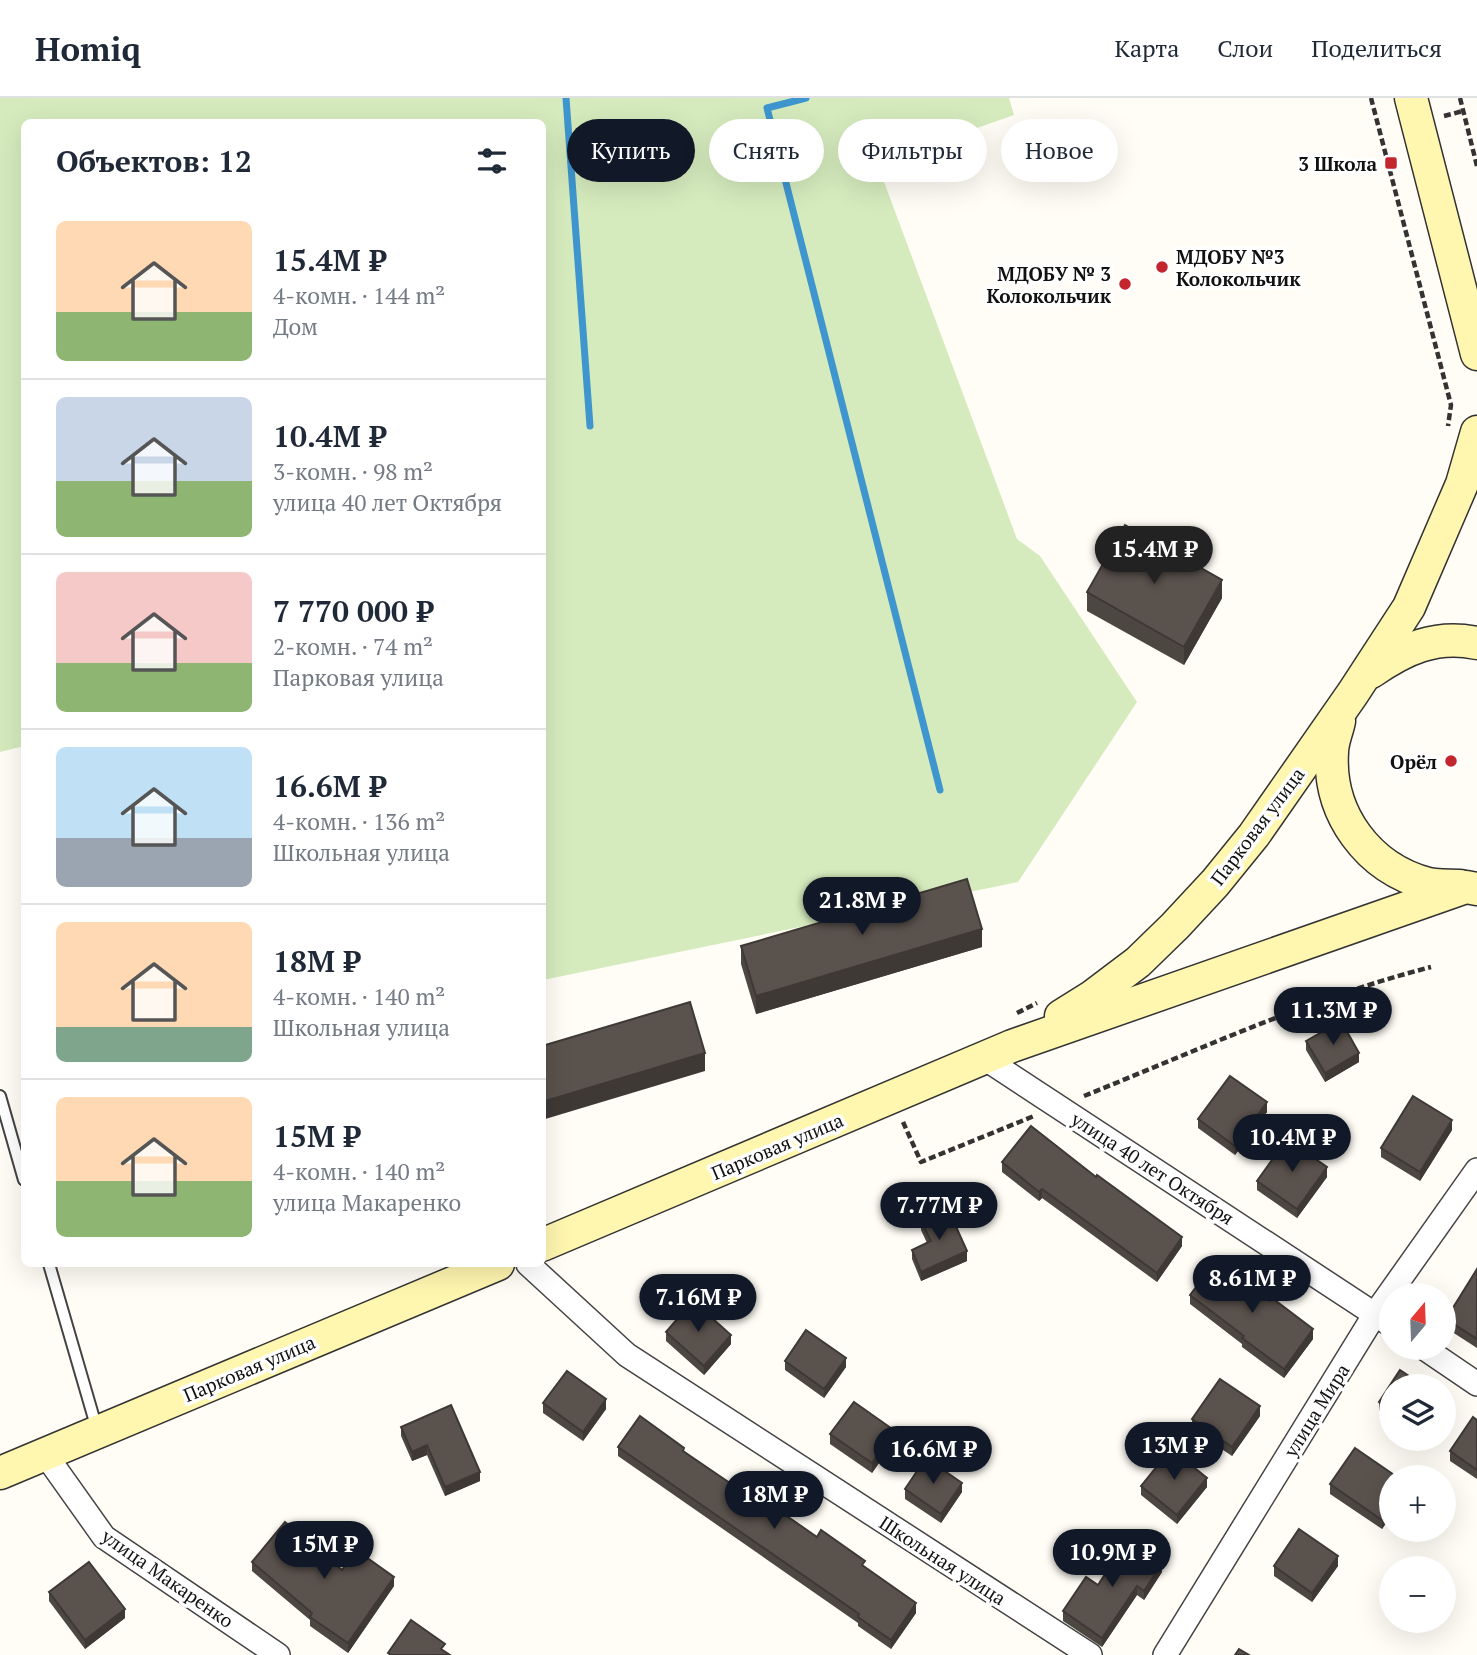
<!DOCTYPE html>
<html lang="ru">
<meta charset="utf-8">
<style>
:root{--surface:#fff;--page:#f6f6f7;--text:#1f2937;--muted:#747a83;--line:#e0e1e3;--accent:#111827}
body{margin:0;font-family:"PT Serif",serif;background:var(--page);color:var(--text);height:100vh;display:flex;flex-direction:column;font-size:26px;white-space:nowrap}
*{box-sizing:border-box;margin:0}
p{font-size:23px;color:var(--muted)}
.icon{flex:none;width:38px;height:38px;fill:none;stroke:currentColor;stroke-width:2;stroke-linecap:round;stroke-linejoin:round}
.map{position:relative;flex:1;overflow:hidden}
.sheet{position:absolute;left:21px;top:21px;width:525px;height:1148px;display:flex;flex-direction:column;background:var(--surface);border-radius:10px;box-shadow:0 7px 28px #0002}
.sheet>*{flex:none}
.top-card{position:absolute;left:567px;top:21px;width:665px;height:63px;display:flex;gap:14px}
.needle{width:46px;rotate:19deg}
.tools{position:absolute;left:1379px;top:1185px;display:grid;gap:14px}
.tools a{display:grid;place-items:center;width:77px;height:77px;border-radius:50%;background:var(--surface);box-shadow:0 7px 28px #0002;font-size:35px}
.price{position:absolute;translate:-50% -60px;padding:0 16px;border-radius:24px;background:var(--accent);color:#fff;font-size:23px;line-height:46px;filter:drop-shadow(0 2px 4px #0008)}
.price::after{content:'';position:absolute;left:50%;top:42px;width:21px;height:16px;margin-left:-10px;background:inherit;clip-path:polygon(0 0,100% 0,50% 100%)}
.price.on{background:#222;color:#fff}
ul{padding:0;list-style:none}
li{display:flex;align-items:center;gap:21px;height:175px;padding:0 35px}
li+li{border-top:2px solid var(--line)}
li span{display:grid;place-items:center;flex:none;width:196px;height:140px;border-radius:10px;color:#555}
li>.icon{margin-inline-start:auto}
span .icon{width:84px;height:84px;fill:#fffc;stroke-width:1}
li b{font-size:30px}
h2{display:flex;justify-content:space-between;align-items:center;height:84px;padding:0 35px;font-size:30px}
.chip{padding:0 24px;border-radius:32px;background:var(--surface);box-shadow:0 7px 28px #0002;font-size:24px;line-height:63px}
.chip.on{background:var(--accent);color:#fff}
header{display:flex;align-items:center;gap:42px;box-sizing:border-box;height:98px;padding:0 35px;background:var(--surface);border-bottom:2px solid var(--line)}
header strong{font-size:33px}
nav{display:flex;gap:38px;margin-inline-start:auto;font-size:24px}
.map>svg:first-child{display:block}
.green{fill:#d5ebbd}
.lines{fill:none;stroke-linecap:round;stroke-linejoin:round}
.stream{stroke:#3f96cf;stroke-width:7}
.service-casing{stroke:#444;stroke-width:14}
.minor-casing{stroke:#444;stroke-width:26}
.secondary-casing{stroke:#333;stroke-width:35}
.path{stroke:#333;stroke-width:4.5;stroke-dasharray:7 3.5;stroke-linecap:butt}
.service{stroke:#fff;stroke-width:10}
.minor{stroke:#fff;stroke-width:23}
.secondary{stroke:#fff6b0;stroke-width:32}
.wall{fill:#4d4742}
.shaded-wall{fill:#3f3936}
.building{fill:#5a524d;stroke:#3f3936;stroke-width:2}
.poi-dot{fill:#c4262e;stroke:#fff;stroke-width:2.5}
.labels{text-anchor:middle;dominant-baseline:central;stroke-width:7;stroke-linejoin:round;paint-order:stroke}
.poi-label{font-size:19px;font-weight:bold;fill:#111;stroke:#fff;text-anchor:end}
.street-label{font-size:19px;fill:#111;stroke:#fff}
</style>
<header>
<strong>Homiq</strong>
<nav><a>Карта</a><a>Слои</a><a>Поделиться</a></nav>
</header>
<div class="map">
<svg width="1477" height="1557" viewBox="0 0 1477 1557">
<rect width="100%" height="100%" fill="#fffdf5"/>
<polygon class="green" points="0,0 1009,0 1014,17 877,65 1017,441 1040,458 1137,604 1018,784 543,882 542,24 24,24 24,648 0,654"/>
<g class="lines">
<g class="stream">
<polyline points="566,0 590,328"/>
<polyline points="806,0 767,10 940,692"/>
</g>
<g class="service-casing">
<g id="service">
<polyline points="0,998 24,1082"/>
<polyline points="49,1166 97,1331"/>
</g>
</g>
<g class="minor-casing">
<g id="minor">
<polyline points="984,960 1391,1227"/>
<polyline points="528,1166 627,1257 1090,1557"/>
<polyline points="1424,1250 1477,1286"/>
<polyline points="45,1356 104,1439 278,1557"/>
<polyline points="1165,1557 1375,1216 1477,1072"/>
</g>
</g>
<g class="secondary-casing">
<g id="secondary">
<polyline points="1411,0 1477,256"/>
<path d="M1371 574C1404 551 1436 536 1477 545"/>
<path d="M1339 623C1337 633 1332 644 1332 654 1328 716 1368 770 1428 786 1438 788 1450 788 1460 788"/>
<polyline points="1061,918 1093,898 1138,864 1175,828 1215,785 1254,737 1353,595 1409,509 1462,386 1477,334"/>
<polyline points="542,1147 1012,948 1466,789 1477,791"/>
<polyline points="0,1375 498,1166"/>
</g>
</g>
<g class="path">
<polyline points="1371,0 1451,307 1448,328"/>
<polyline points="1460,0 1477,68"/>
<polyline points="1444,18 1463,13"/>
<polyline points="1017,915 1037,905"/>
<path d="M1084 998C1198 952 1311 900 1431 869"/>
<polyline points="903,1024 921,1064 1034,1018"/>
</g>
<use href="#service" class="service"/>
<use href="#minor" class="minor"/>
<use href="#secondary" class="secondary"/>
</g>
<g class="wall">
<polygon points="1087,494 1222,500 1184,567 1087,513"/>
<polygon points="741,848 982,849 756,916 741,866"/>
<polygon points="1306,943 1359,964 1325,984 1306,952"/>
<polygon points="1267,1014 1235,1057 1198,1030 1198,1021"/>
<polygon points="1452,1032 1420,1083 1381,1059 1381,1050"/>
<polygon points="1002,1064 1182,1148 1157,1184 1042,1100 1039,1103 1002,1074"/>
<polygon points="1327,1079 1297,1120 1257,1092 1257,1083"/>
<polygon points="921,1123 967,1163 921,1183 912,1161 912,1152 927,1145 921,1132"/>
<polygon points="1477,1171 1477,1250 1446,1230 1446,1221"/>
<polygon points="1190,1197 1313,1241 1284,1280 1242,1249 1242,1246 1190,1206"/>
<polygon points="666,1234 731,1246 704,1277 666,1243"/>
<polygon points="785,1263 846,1269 824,1300 785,1272"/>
<polygon points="1391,1288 1391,1322 1379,1313 1379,1304"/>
<polygon points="543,1305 606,1311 583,1343 543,1315"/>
<polygon points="1260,1318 1232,1358 1192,1331 1192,1321"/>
<polygon points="1477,1322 1477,1381 1450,1363 1450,1353"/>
<polygon points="401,1329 480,1383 445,1398 427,1357 412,1363 401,1338"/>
<polygon points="830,1336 895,1342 872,1375 830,1346"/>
<polygon points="618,1349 684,1354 749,1398 865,1469 916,1515 891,1551 858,1528 858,1525 618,1358"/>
<polygon points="1391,1379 1391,1418 1382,1431 1330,1396 1330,1386"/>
<polygon points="1141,1388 1207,1389 1177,1426 1141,1397"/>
<polygon points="905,1391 962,1394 941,1425 905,1401"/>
<polygon points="252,1464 342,1472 394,1488 348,1555 310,1528 310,1522 252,1473"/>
<polygon points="1274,1468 1338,1468 1312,1504 1274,1478"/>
<polygon points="1162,1474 1144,1502 1137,1497 1102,1549 1063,1523 1063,1513 1098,1487"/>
<polygon points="49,1494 125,1520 85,1551 49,1503"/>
</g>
<g class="shaded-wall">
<polygon points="1222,482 1222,500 1184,567 1184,549"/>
<polygon points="982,831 982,849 756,916 756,898"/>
<polygon points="705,955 705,973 542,1022 542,1004"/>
<polygon points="1359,955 1359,964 1325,984 1325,975"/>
<polygon points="1267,1004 1267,1014 1235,1057 1235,1048"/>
<polygon points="1452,1022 1452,1032 1420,1083 1420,1074"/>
<polygon points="1327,1069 1327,1079 1297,1120 1297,1111"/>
<polygon points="1042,1091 1042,1100 1039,1103 1039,1094"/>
<polygon points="1182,1139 1182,1148 1157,1184 1157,1175"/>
<polygon points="967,1153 967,1163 921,1183 921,1174"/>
<polygon points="1313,1231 1313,1241 1284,1280 1284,1271"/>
<polygon points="731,1237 731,1246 704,1277 704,1268"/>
<polygon points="846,1260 846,1269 824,1300 824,1291"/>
<polygon points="606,1301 606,1311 583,1343 583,1334"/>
<polygon points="1260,1308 1260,1318 1232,1358 1232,1349"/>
<polygon points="895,1333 895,1342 872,1375 872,1365"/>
<polygon points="427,1347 427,1357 412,1363 412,1354"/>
<polygon points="480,1374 480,1383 445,1398 445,1389"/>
<polygon points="1207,1380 1207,1389 1177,1426 1177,1417"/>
<polygon points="962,1385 962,1394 941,1425 941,1416"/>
<polygon points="1391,1409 1391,1418 1382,1431 1382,1422"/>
<polygon points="1338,1458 1338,1468 1312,1504 1312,1495"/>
<polygon points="1162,1465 1162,1474 1144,1502 1144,1493"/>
<polygon points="394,1479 394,1488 348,1555 348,1545"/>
<polygon points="1137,1488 1137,1497 1102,1549 1102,1540"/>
<polygon points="916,1505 916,1515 891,1551 891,1542"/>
<polygon points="125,1511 125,1520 85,1551 85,1542"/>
</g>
<g class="building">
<polygon points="1125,427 1222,482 1184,549 1087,494"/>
<polygon points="967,781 982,831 756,898 741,848"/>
<polygon points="690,904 705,955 542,1004 542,948"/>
<polygon points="1341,923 1359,955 1325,975 1306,943"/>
<polygon points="1230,978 1267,1004 1235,1048 1198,1021"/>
<polygon points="1413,998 1452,1022 1420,1074 1381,1050"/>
<polygon points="1031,1028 1096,1079 1097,1077 1182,1139 1157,1175 1042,1091 1039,1094 1002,1064"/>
<polygon points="1287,1041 1327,1069 1297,1111 1257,1083"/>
<polygon points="948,1111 967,1153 921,1174 912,1152 931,1143 921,1123"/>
<polygon points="1216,1163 1270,1203 1272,1200 1313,1231 1284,1271 1242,1240 1244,1238 1190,1197"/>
<polygon points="1477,1171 1477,1241 1446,1221"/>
<polygon points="693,1203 731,1237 704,1268 666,1234"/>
<polygon points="806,1232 846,1260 824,1291 785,1263"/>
<polygon points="1400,1272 1424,1288 1391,1288 1391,1312 1379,1304"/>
<polygon points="567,1273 606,1301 583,1334 543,1305"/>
<polygon points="1220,1281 1260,1308 1232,1349 1192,1321"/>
<polygon points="854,1304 895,1333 872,1365 830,1336"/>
<polygon points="451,1307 480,1374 445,1389 427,1347 412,1354 401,1329"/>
<polygon points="640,1318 684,1350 683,1353 749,1398 752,1394 817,1439 821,1432 865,1463 862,1467 916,1505 891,1542 858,1519 859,1516 618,1349"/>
<polygon points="1473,1319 1477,1322 1477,1372 1450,1353"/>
<polygon points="1355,1350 1397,1379 1391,1379 1391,1409 1382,1422 1330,1386"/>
<polygon points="1171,1351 1207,1380 1177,1417 1141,1388"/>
<polygon points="926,1360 962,1385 941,1416 905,1391"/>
<polygon points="285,1424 342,1472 356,1452 394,1479 348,1545 310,1519 312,1515 252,1464"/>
<polygon points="1299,1431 1338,1458 1312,1495 1274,1468"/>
<polygon points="1128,1441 1162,1465 1144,1493 1137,1488 1102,1540 1063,1513 1086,1479 1098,1487"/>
<polygon points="89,1464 125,1511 85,1542 49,1494"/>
<polygon points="411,1522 445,1546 441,1551 450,1557 391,1557 388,1555"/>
<polygon points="1239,1551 1249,1557 1235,1557"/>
</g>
<g class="poi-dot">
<rect x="1384" y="58" width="14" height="14" rx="3.5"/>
<circle cx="1162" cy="169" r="7"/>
<circle cx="1125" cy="186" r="7"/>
<circle cx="1451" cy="663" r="7"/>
</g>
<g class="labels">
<g class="poi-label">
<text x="1377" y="65">3 Школа</text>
<text x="1176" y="158" text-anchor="start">МДОБУ №3<tspan x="1176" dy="22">Колокольчик</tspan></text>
<text x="1111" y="175">МДОБУ № 3<tspan x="1111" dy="22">Колокольчик</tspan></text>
<text x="1437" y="663">Орёл</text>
</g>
<g class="street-label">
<text transform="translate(1257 728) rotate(-53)">Парковая улица</text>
<text transform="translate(777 1048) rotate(-23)">Парковая улица</text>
<text transform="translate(1153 1070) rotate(33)">улица 40 лет Октября</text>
<text transform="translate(249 1270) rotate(-23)">Парковая улица</text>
<text transform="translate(1316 1312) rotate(-58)">улица Мира</text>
<text transform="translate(943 1462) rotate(33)">Школьная улица</text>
<text transform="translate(168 1480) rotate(35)">улица Макаренко</text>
</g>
</g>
</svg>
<div class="tools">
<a><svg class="needle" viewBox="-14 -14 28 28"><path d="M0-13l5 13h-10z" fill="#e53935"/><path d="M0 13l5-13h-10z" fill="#747a83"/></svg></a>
<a><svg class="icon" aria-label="layers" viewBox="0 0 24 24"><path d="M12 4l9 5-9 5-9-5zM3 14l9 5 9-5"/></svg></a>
<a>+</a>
<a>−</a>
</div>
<b class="price on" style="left:1154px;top:488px">15.4M ₽</b>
<b class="price" style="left:862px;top:839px">21.8M ₽</b>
<b class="price" style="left:1333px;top:949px">11.3M ₽</b>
<b class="price" style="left:1292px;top:1076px">10.4M ₽</b>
<b class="price" style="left:939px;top:1144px">7.77M ₽</b>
<b class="price" style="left:1252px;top:1217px">8.61M ₽</b>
<b class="price" style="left:698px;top:1236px">7.16M ₽</b>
<b class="price" style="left:1174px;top:1384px">13M ₽</b>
<b class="price" style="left:933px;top:1388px">16.6M ₽</b>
<b class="price" style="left:774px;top:1433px">18M ₽</b>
<b class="price" style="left:324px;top:1483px">15M ₽</b>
<b class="price" style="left:1112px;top:1491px">10.9M ₽</b>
<div class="top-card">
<a class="chip on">Купить</a>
<a class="chip">Снять</a>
<a class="chip">Фильтры</a>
<a class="chip">Новое</a>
</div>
<section class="sheet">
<h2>Объектов: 12<svg class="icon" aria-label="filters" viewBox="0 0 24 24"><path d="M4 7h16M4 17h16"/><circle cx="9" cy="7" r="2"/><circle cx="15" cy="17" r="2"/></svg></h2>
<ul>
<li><span style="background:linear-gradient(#ffd9b3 65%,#8fb573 0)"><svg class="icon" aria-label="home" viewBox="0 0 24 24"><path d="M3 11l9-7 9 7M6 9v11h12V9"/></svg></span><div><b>15.4M ₽</b><p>4-комн. · 144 m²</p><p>Дом</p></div></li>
<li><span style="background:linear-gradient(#c9d6e8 60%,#8fb573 0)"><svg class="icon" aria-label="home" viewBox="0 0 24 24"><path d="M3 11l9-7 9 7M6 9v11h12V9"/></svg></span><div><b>10.4M ₽</b><p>3-комн. · 98 m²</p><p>улица 40 лет Октября</p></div></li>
<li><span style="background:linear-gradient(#f6c9c9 65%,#8fb573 0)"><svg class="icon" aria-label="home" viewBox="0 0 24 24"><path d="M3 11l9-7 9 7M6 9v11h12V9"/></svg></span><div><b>7 770 000 ₽</b><p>2-комн. · 74 m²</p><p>Парковая улица</p></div></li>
<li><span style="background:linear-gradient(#bfe0f5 65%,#9aa5b1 0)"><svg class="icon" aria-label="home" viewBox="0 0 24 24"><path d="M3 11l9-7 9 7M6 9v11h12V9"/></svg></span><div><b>16.6M ₽</b><p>4-комн. · 136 m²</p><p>Школьная улица</p></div></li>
<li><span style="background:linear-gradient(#ffd9b3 75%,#7fa58c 0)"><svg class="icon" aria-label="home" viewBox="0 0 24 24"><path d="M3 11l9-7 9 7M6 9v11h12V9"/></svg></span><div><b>18M ₽</b><p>4-комн. · 140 m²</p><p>Школьная улица</p></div></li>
<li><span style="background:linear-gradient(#ffd9b3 60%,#8fb573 0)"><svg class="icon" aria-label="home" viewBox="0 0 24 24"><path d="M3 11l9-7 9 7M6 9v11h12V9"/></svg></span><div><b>15M ₽</b><p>4-комн. · 140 m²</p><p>улица Макаренко</p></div></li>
</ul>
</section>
</div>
